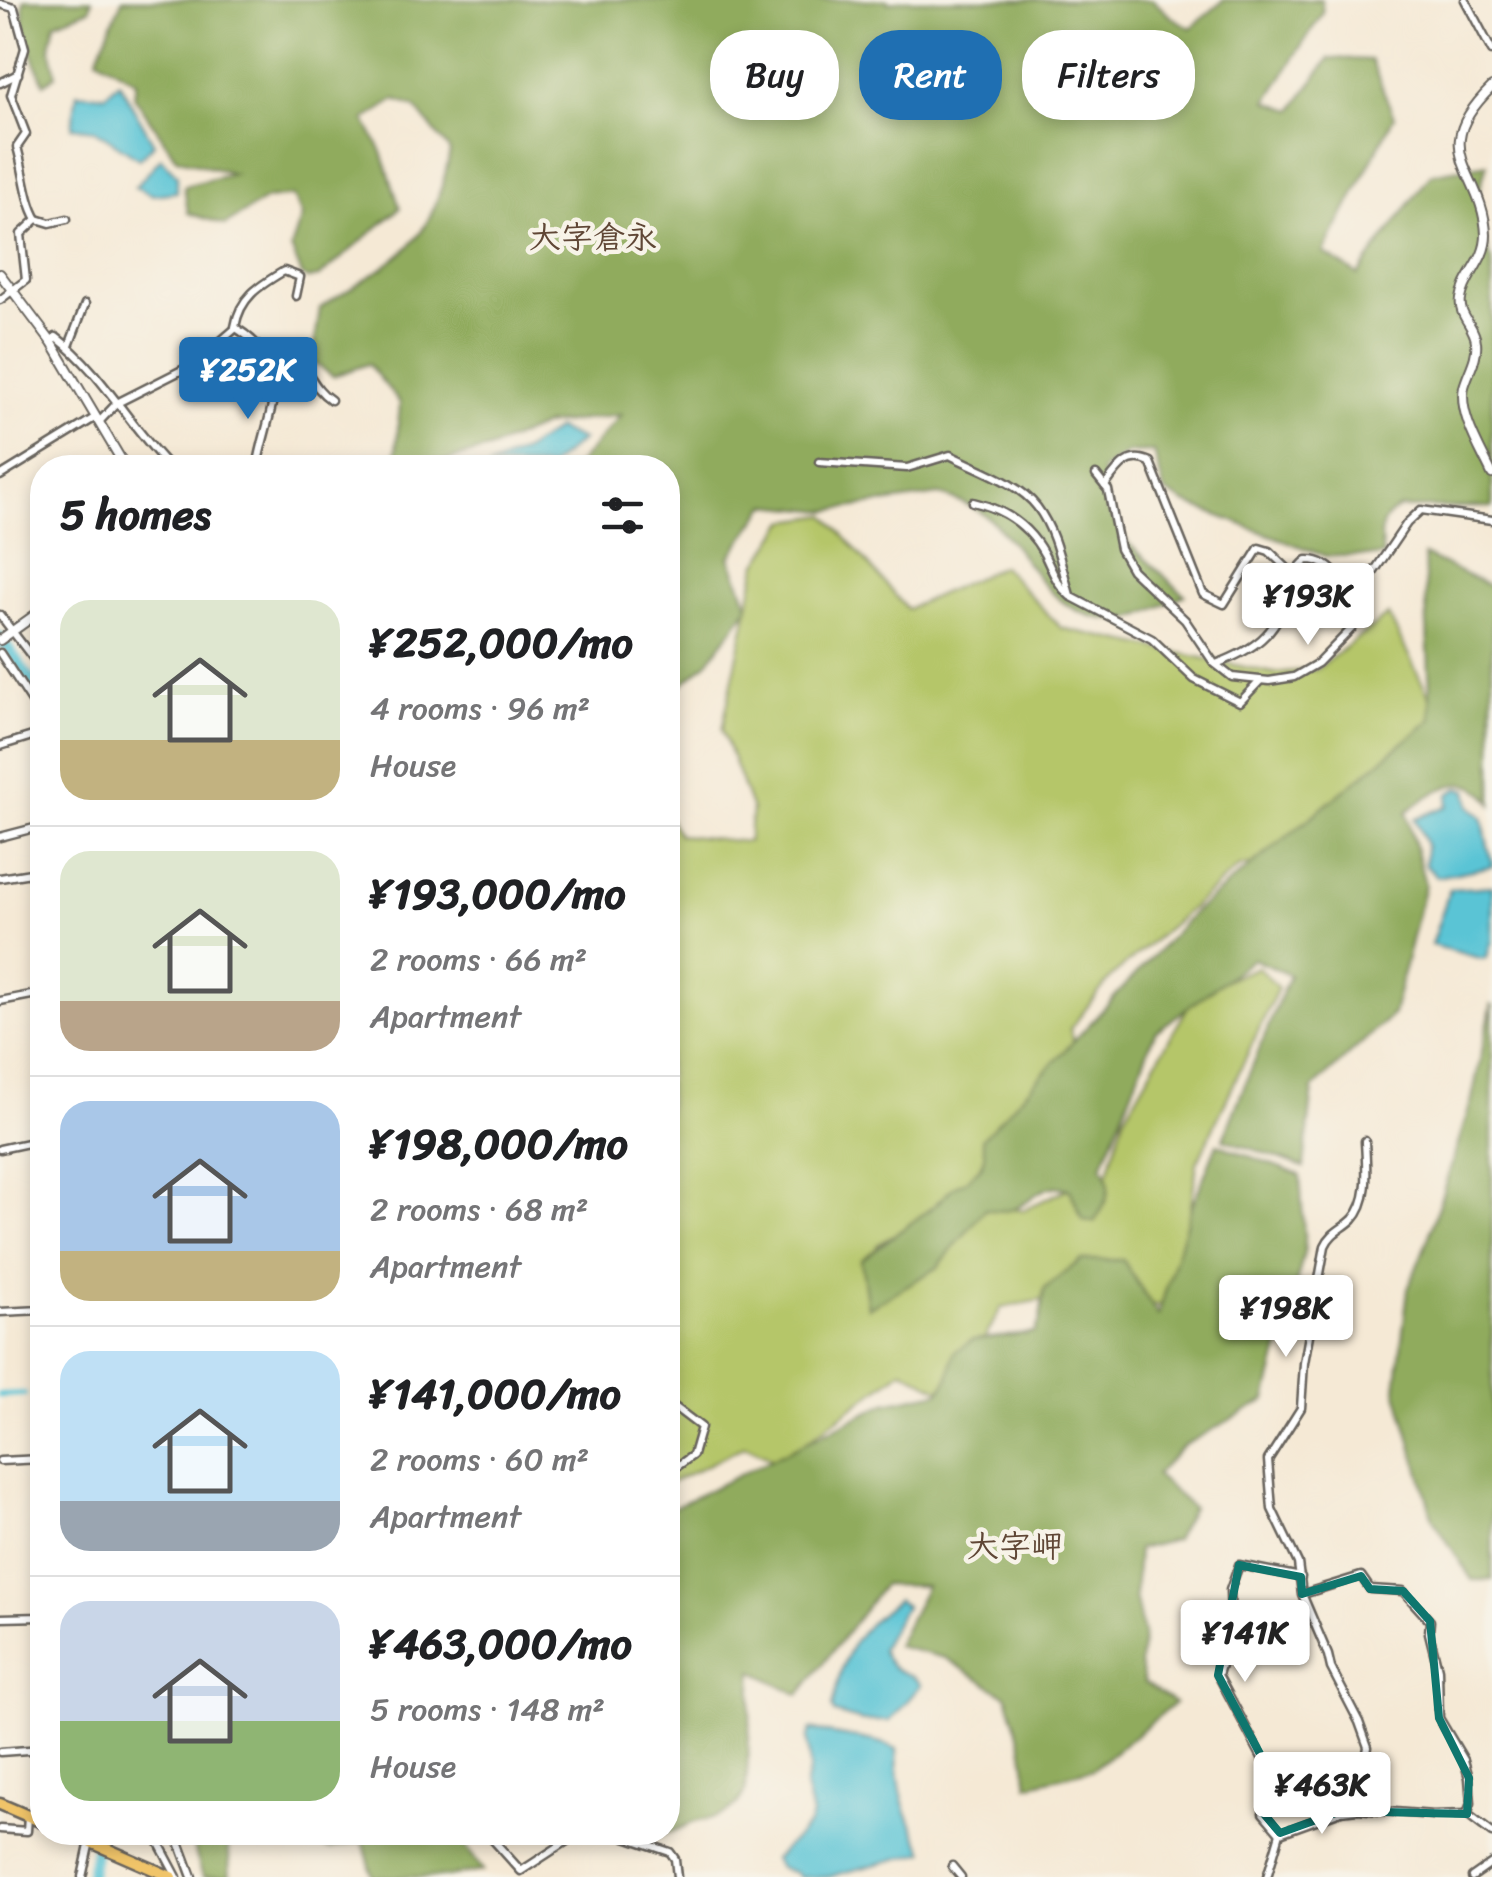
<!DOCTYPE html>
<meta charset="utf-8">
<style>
:root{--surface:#fff;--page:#f6f6f6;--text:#202124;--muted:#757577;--line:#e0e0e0;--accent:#1f6fb2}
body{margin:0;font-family:Sriracha,"Klee One",sans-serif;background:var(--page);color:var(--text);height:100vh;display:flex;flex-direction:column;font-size:38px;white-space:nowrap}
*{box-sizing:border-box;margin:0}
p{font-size:32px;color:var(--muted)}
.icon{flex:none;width:55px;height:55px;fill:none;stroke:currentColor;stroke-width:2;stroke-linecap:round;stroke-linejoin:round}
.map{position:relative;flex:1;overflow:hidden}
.side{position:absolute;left:30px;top:455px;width:650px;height:1390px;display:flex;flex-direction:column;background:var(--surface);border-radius:40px;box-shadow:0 5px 15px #0003}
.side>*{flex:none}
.top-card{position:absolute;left:710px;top:30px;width:630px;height:90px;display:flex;gap:20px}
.price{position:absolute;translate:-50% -85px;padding:0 22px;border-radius:10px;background:#fff;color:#222;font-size:32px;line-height:65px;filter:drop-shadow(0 2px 5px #0008)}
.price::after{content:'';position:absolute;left:50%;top:60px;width:30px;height:22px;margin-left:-15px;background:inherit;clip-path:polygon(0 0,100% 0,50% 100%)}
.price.active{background:var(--accent);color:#fff}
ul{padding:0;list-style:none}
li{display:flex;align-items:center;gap:30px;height:250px;padding:0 30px}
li+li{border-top:2px solid var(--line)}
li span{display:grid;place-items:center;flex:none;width:280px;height:200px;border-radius:30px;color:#555}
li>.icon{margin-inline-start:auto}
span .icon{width:120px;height:120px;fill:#fffc;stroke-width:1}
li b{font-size:42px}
h2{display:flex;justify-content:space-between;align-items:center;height:120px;padding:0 30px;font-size:42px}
.tag{padding:0 35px;border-radius:40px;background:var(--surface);box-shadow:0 5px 15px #0003;font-size:35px;line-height:90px}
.tag.active{background:var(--accent);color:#fff}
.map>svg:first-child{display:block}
.green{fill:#b5c669;stroke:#687142;stroke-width:2.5}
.forest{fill:#90ab5d;stroke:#56643c;stroke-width:2.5}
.water{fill:#5ac4d5;stroke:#3b7078;stroke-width:2.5}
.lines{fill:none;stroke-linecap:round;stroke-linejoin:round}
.canal{stroke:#5ac4d5;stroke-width:6}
.river{stroke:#5ac4d5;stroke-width:11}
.minor-casing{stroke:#68645d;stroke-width:11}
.tertiary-casing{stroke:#68645d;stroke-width:12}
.primary-casing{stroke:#68645d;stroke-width:15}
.minor{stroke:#fff;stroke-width:6}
.tertiary{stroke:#fff;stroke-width:8}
.primary{stroke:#f0c469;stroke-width:10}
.marked{fill:none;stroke:#0f766e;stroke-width:8;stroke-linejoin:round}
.labels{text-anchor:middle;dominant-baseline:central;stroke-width:9;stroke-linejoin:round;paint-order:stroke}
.quarter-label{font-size:32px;font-weight:bold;fill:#604736;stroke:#f7f3e8}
</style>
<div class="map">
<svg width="1492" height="1877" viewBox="0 0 1492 1877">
<rect width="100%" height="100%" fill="#f7f3e8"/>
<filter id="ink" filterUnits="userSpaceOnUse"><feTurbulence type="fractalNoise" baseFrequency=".01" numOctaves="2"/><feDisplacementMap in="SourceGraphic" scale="20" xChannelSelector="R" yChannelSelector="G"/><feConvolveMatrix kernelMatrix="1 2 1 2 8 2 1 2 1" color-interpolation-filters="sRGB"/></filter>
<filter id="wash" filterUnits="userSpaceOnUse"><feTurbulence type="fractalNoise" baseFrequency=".0048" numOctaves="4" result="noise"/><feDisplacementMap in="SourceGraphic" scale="40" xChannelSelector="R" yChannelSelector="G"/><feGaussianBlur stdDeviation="2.25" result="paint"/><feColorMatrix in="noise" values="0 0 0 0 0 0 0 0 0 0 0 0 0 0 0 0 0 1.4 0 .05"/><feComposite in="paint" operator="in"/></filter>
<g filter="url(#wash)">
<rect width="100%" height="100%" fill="#f5e9d5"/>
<polygon class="green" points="826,515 907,609 1002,566 1061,628 1273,673 1317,669 1388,615 1437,711 1396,762 1302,855 1239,867 1111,977 1070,1029 1085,1079 999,1170 877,1245 871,1296 989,1202 1023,1210 1075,1185 1100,1197 1124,1118 1197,991 1258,967 1278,988 1197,1163 1176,1308 1077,1293 1001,1308 954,1397 903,1370 779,1462 745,1446 668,1484 668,817 679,835 748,842 752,810 722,730 757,565 786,521"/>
<g class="forest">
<path d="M24 0H92L90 9 55 23 50 47 56 75 44 84C34 59 19 27 24 0Z"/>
<path d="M122 0H887L888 3 903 0H1153L1170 16 1191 28 1224 0H1321L1323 12 1267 101 1293 110 1329 58 1371 60 1394 117 1324 253 1358 275 1431 174 1487 164 1477 197 1479 216 1492 263V507L1400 508C1377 518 1380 534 1383 556H1325L1185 503 1164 491 1154 452 1128 453 1102 470 1106 508 1129 544 1185 595C1169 602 1135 621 1119 620 1050 619 1035 564 994 523 980 509 959 500 939 495L827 511 767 505 730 557 749 607 708 662 668 696V468L575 467 621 415 545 425 489 449 444 461 395 464 400 403 368 364 333 376 312 362 320 308C349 288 401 262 421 232 437 208 445 179 450 151L415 107 395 100 365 120 382 152 400 208 319 277 307 279 302 275 291 248 302 216 293 196 266 199 225 225 188 213 184 186 233 174 176 158 134 96 136 81 97 58Z"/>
<path d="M1424 555 1492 587V804C1468 765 1433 792 1406 812L1425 884 1393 1014 1313 1088 1304 1167 1223 1139 1289 975 1253 959 1155 1032 1102 1166C1115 1185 1106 1205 1094 1222L1083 1220 1070 1190C1044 1178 1032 1203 1010 1210 1004 1212 992 1210 985 1209L937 1268 868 1308 861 1260 935 1205 953 1187 965 1181 981 1167 985 1156 982 1139 1195 911 1431 720Z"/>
<polygon points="1492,1003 1492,1580 1472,1580 1433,1519 1396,1389 1408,1289 1428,1239 1472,1099"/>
<path d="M1217 1144 1300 1175 1305 1249 1266 1400 1183 1446 1156 1475 1192 1508 1175 1540 1138 1549 1135 1596 1143 1634 1140 1664 1144 1683 1175 1703 1093 1769 1028 1785 1022 1744 1007 1696 945 1658 896 1646 926 1586 883 1585 799 1695 753 1671 746 1790C731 1818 722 1815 695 1822 685 1825 676 1831 666 1834 647 1841 630 1836 611 1833L668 1832V1510L886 1403 939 1392 949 1377 954 1352 972 1340 1034 1333 1040 1320 1044 1289 1081 1260H1123L1158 1315 1190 1211Z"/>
<polygon points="189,1833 228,1833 230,1877 203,1877"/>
<polygon points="295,1833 457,1833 483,1871 439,1877 373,1877 363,1841 329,1849"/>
</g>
<g class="water">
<polygon points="119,82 154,144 139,159 95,130 72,127 77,93 105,95"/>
<polygon points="161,158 177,175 177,192 153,195 135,187"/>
<polygon points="557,429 582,440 549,467 488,467 526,450"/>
<polygon points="1459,788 1467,790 1470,806 1482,817 1492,866 1437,877 1425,865 1426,845 1415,819 1447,806 1449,794"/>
<polygon points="1492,886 1492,940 1487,956 1483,959 1431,945 1450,889"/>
<path d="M897 1600 905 1606 881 1649C895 1681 906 1665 921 1685L890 1721H862L834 1713 832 1707C845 1650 851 1636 897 1600Z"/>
<path d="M811 1729C840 1738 870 1736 897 1749 897 1792 906 1814 925 1852L827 1877H799L796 1873 779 1867 774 1859 809 1825 812 1815 805 1787 810 1768 807 1738Z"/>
</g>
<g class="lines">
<polyline class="canal" points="0,1395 24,1394"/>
<g class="river">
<polyline points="0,637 42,695"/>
<polyline points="90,1877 99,1832"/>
</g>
</g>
</g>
<g filter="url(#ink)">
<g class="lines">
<g class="minor-casing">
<g id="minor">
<polyline points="1465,0 1492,51"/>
<path d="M0 4 14 8 25 48 11 95 26 134 17 147C24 170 26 201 37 219"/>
<polyline points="0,83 18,74"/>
<polyline points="0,300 26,280 21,234 37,219 50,223 67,219"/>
<path d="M235 327C240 297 259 286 284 271L300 277 296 296"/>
<path d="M52 343 56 337C102 372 130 427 171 468"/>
<polyline points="69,346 85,304"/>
<path d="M297 361C312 373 312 387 331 400"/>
<polyline points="275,389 306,351"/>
<path d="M99 422 117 403 194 364 236 328C299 368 267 408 257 468"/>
<path d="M819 462 907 468 950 455C977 469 1018 482 1037 507 1056 532 1061 565 1070 595"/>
<polyline points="1096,475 1108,490 1120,549 1132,570 1185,620 1214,663 1232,677 1269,681 1294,677 1318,663 1358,622 1371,576 1407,523 1421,510 1492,520"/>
<polyline points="0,476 96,417"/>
<path d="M1105 486C1117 469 1128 451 1150 462L1203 594 1224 604 1259 548 1269 551 1294 575"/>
<path d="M973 502C1004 509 1029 526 1044 554 1052 570 1056 584 1070 596L1152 639 1194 679 1240 702 1260 681"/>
<polyline points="0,615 42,670"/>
<polyline points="0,653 42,717"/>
<path d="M1216 664C1253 650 1276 635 1288 595 1292 581 1295 569 1307 560 1337 559 1349 595 1358 619"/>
<polyline points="0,746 42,733"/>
<polyline points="0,837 42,826"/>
<polyline points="0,878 37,872 42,881"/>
<polyline points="0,1001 42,993"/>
<polyline points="0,1149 42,1140"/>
<polyline points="0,1312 42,1310"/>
<polyline points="668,1402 701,1427 693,1455 668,1473"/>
<polyline points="0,1461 42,1459"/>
<polyline points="1303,1594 1361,1576 1370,1589 1403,1591 1430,1621 1429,1633 1438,1669 1439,1718 1464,1760 1469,1778 1471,1803 1467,1814"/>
<polyline points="0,1618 42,1617"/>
<polyline points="0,1752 42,1749"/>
<path d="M1357 1809 1368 1747 1359 1722 1331 1668 1328 1655 1302 1594 1298 1563 1272 1509 1268 1460 1301 1408 1304 1363 1325 1246C1331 1232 1343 1229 1353 1219 1371 1200 1366 1165 1365 1141"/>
<polyline points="0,1829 27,1831 28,1816"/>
<polyline points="153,1832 177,1877"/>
<polyline points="179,1832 179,1842 192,1877"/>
<polyline points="486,1832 521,1871 581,1832"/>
<polyline points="611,1832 670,1852 675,1859 677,1877"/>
<polyline points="1280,1833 1263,1813 1270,1781 1267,1767 1218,1675 1231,1631 1230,1590 1239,1565 1301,1577"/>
<polyline points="952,1866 961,1877"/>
<polyline points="82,1877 92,1832"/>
<polyline points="1267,1877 1280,1833 1341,1811 1357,1809 1433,1815 1467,1814 1492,1833"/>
<polyline points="1472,1877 1492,1863"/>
</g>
</g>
<g class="tertiary-casing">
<g id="tertiary">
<path d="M1492 87C1424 153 1484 170 1486 235 1486 261 1464 276 1461 299 1458 316 1475 326 1476 342 1478 358 1468 372 1464 387 1458 414 1481 450 1492 474"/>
<polyline points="0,274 52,343 126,468"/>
<polyline points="0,640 42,610"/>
</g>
</g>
<g class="primary-casing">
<g id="primary">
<polyline points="0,1804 42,1822"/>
<polyline points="68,1832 171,1877"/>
</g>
</g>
<use href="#minor" class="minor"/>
<use href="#tertiary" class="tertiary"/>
<use href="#primary" class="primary"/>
</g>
</g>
<path class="marked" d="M1239 1565 1301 1577 1302 1594 1361 1576 1370 1589 1403 1591 1430 1621 1439 1718 1469 1778 1467 1814 1341 1811 1280 1833 1263 1813 1267 1767 1218 1675Z"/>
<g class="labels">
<g class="quarter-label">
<text x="593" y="237">大字倉永</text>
<text x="1015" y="1546">大字岬</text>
</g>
</g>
</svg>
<b class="price active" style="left:248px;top:422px">¥252K</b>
<b class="price" style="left:1308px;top:648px">¥193K</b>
<b class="price" style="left:1286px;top:1360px">¥198K</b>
<b class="price" style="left:1245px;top:1685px">¥141K</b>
<b class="price" style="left:1322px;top:1837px">¥463K</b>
<div class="top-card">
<a class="tag">Buy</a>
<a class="tag active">Rent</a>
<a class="tag">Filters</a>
</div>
<section class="side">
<h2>5 homes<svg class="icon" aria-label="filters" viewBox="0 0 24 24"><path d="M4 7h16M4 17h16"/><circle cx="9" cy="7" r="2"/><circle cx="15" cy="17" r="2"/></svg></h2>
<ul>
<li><span style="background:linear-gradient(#dfe7d0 70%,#c2b280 0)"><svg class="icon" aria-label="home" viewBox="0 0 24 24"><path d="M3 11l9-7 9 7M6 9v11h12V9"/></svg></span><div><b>¥252,000/mo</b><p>4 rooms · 96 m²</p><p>House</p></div></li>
<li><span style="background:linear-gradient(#dfe7d0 75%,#b9a48a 0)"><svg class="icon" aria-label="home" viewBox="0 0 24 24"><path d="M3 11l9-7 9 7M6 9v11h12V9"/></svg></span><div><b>¥193,000/mo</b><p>2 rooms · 66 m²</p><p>Apartment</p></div></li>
<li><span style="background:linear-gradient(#a9c7e8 75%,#c2b280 0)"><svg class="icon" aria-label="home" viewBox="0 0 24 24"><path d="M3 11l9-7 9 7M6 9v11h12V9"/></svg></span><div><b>¥198,000/mo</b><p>2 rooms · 68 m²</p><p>Apartment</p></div></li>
<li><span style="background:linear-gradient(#bfe0f5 75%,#9aa5b1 0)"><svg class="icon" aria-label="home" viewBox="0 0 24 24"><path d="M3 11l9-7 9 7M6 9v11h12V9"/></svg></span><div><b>¥141,000/mo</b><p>2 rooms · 60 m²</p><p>Apartment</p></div></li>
<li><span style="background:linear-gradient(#c9d6e8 60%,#8fb573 0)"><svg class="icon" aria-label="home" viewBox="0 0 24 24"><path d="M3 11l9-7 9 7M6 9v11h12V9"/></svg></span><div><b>¥463,000/mo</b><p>5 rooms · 148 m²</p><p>House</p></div></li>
</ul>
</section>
</div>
